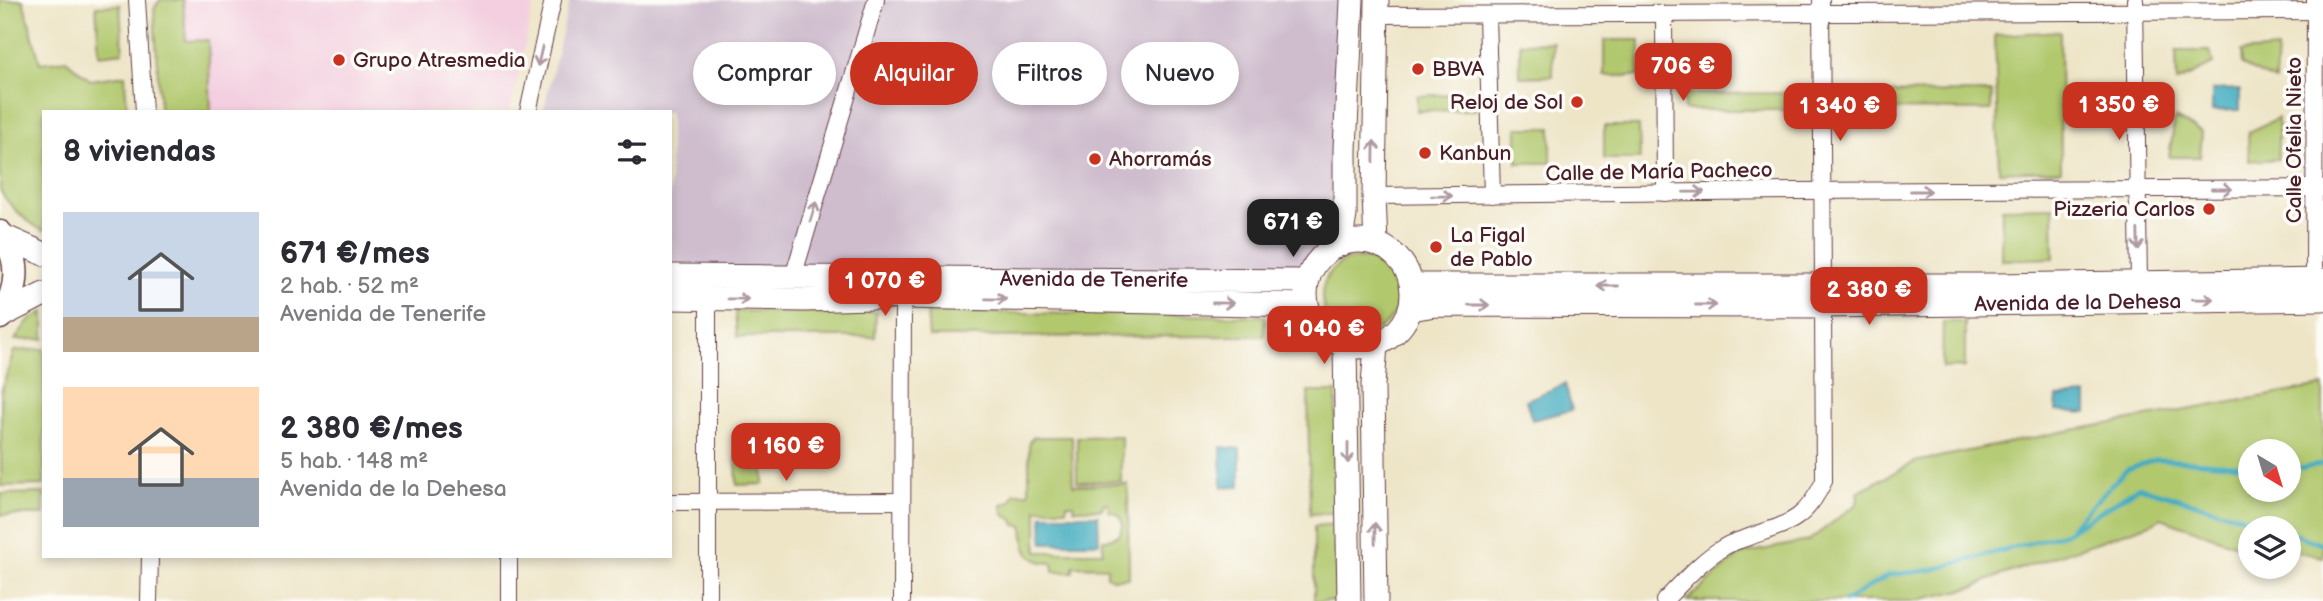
<!DOCTYPE html>
<html lang="es">
<meta charset="utf-8">
<style>
:root{--surface:#fff;--page:#f7f7f7;--text:#2b2b33;--muted:#7c7c81;--accent:#c8321e}
body{margin:0;font-family:"Balsamiq Sans",sans-serif;background:var(--page);color:var(--text);height:100vh;display:flex;flex-direction:column;font-size:26px;white-space:nowrap}
*{box-sizing:border-box;margin:0}
p{font-size:23px;color:var(--muted)}
.icon{flex:none;width:38px;height:38px;fill:none;stroke:currentColor;stroke-width:2;stroke-linecap:round;stroke-linejoin:round}
.map{position:relative;flex:1;overflow:hidden}
.sheet{position:absolute;left:42px;top:110px;width:630px;height:448px;display:flex;flex-direction:column;background:var(--surface);border-radius:0px;box-shadow:0 4px 10px #0003}
.sheet>*{flex:none}
.hud{position:absolute;left:693px;top:42px;width:665px;height:63px;display:flex;gap:14px}
.needle{width:46px;rotate:142deg}
.tools{position:absolute;left:2238px;top:439px;display:grid;gap:14px}
.tools a{display:grid;place-items:center;width:63px;height:63px;border-radius:50%;background:var(--surface);box-shadow:0 4px 10px #0003;font-size:35px}
.price{position:absolute;translate:-50% -60px;padding:0 16px;border-radius:14px;background:var(--accent);color:#fff;font-size:23px;line-height:46px;filter:drop-shadow(0 2px 4px #0008)}
.price::after{content:'';position:absolute;left:50%;top:42px;width:21px;height:16px;margin-left:-10px;background:inherit;clip-path:polygon(0 0,100% 0,50% 100%)}
.price.selected{background:#222;color:#fff}
ul{padding:0;list-style:none}
li{display:flex;align-items:center;gap:21px;height:175px;padding:0 21px}
li span{display:grid;place-items:center;flex:none;width:196px;height:140px;border-radius:0px;color:#555}
li>.icon{margin-inline-start:auto}
span .icon{width:84px;height:84px;fill:#fffc;stroke-width:1}
li b{font-size:30px}
h2{display:flex;justify-content:space-between;align-items:center;height:84px;padding:0 21px;font-size:30px}
.chip{padding:0 24px;border-radius:32px;background:var(--surface);box-shadow:0 4px 10px #0003;font-size:24px;line-height:63px}
.chip.selected{background:var(--accent);color:#fff}
.map>svg:first-child{display:block}
.built{fill:#f3cfdf}
.industrial{fill:#cfbdce}
.green{fill:#b1c86d;stroke:#7e744c;stroke-width:2;fill-rule:evenodd}
.water{fill:#40abbf;stroke:#456575;stroke-width:2}
.lines{fill:none;stroke-linecap:round;stroke-linejoin:round}
.stream{stroke:#40abbf;stroke-width:4.5}
.street-casing{stroke:#633d42;stroke-width:18}
.secondary-casing{stroke:#633d42;stroke-width:25}
.primary-casing{stroke:#633d42;stroke-width:27}
.street{stroke:#fff;stroke-width:16}
.secondary{stroke:#fff;stroke-width:23}
.primary{stroke:#fff;stroke-width:24}
.oneway{stroke:#ae9aa0}
.poi-dot{fill:#c8321e;stroke:#fdfcf7;stroke-width:2.5}
.labels{text-anchor:middle;dominant-baseline:central;stroke-width:7;stroke-linejoin:round;paint-order:stroke}
.poi-label{font-size:21px;fill:#4a1f2b;stroke:#fdfcf7;text-anchor:start}
.street-label{font-size:21px;fill:#4a1f2b;stroke:#fdfcf7}
</style>
<div class="map">
<svg width="2323" height="601" viewBox="0 0 2323 601">
<rect width="100%" height="100%" fill="#fdfcf7"/>
<filter id="ink" filterUnits="userSpaceOnUse"><feTurbulence type="fractalNoise" baseFrequency=".0143" numOctaves="2"/><feDisplacementMap in="SourceGraphic" scale="14" xChannelSelector="R" yChannelSelector="G"/><feConvolveMatrix kernelMatrix="1 2 1 2 8 2 1 2 1" color-interpolation-filters="sRGB"/></filter>
<filter id="wash" filterUnits="userSpaceOnUse"><feTurbulence type="fractalNoise" baseFrequency=".00686" numOctaves="4" result="noise"/><feDisplacementMap in="SourceGraphic" scale="28" xChannelSelector="R" yChannelSelector="G"/><feGaussianBlur stdDeviation="1.57" result="paint"/><feColorMatrix in="noise" values="0 0 0 0 0 0 0 0 0 0 0 0 0 0 0 0 0 1.4 0 .05"/><feComposite in="paint" operator="in"/></filter>
<g filter="url(#wash)">
<rect width="100%" height="100%" fill="#eee5c7"/>
<polygon class="built" points="154,0 535,0 510,112 160,112"/>
<polygon class="industrial" points="570,0 1352,0 1345,149 1331,238 1300,271 793,277 670,263 670,112 543,112"/>
<g class="green">
<path d="M0 0H23L40 63 66 60 90 80 125 75 127 112H44V231C27 223 10 206 0 191Z"/>
<polygon points="160,0 183,0 186,41 208,40 211,112 160,112 154,9"/>
<polygon points="120,5 123,52 99,55 96,6"/>
<polygon points="2060,31 2061,170 1999,172 1995,35"/>
<polygon points="1604,40 1640,40 1639,76 1604,76"/>
<polygon points="1553,42 1553,76 1520,77 1520,43"/>
<polygon points="2277,49 2275,81 2242,65 2241,52"/>
<polygon points="2176,51 2210,51 2213,64 2177,82"/>
<polygon points="1992,92 1991,110 1860,109 1861,93"/>
<polygon points="1473,93 1475,110 1417,111 1417,96"/>
<polygon points="1797,93 1796,110 1684,110 1684,94"/>
<polygon points="2064,93 2120,93 2119,108 2065,109"/>
<polygon points="2175,118 2202,132 2200,157 2169,157"/>
<polygon points="2278,118 2278,159 2249,161 2248,132"/>
<polygon points="1604,126 1639,126 1640,159 1604,159"/>
<rect x="1517" y="128" width="34" height="35"/>
<polygon points="2053,207 2054,258 2001,260 2002,208"/>
<circle cx="1360" cy="296" r="38"/>
<polygon points="735,311 876,312 875,337 737,337"/>
<polygon points="44,312 44,339 15,340 29,320"/>
<polygon points="927,312 1265,316 1264,336 929,337"/>
<polygon points="1943,322 1965,322 1965,367 1942,368"/>
<polygon points="44,349 44,485 1,486 1,392 14,351"/>
<path d="M2323 386V557L2289 550V528H2250V547H2242L2161 518 2153 523 1993 578 1975 587 1913 601H1686L1741 554 1808 541 1857 504 1859 491 1915 462 2062 432ZM2250 452H2289V490H2250Z"/>
<polygon points="1308,392 1336,392 1336,513 1310,514"/>
<polygon points="1121,436 1121,481 1077,482 1077,437"/>
<path d="M1034 437H1072L1073 485 1128 484 1129 578 1112 579 1107 576V567L1073 566V572H1053V563C1026 563 1024 548 1023 526L1015 525 1013 520 1003 514 1002 504 1010 502 1015 493H1029V442ZM1108 503V511C1118 512 1122 516 1123 526L1119 535 1107 540H1103V552H1037V509H1066L1067 504H1073L1074 509H1102L1103 504Z"/>
<polygon points="736,457 763,457 764,484 737,485"/>
<polygon points="44,493 44,515 1,515 1,494"/>
<polygon points="1336,524 1336,601 1314,601 1314,526"/>
</g>
<g class="water">
<polygon points="2240,89 2240,110 2212,111 2212,90"/>
<polygon points="1565,384 1572,410 1532,420 1526,400"/>
<polygon points="2087,395 2087,413 2056,411 2057,397"/>
<polygon points="1221,447 1240,449 1240,486 1222,487"/>
<polygon points="1042,515 1098,515 1099,543 1043,543"/>
</g>
<g class="lines">
<g class="stream">
<polyline points="2289,467 2303,468 2323,464"/>
<polyline points="2071,527 2126,470 2156,459 2250,466"/>
<polyline points="2289,532 2323,545"/>
<polyline points="1845,601 1889,575 1931,570 2066,533 2139,487 2279,528"/>
</g>
</g>
</g>
<g filter="url(#ink)">
<g class="lines">
<g class="street-casing">
<g id="street">
<polyline points="137,0 144,112"/>
<polyline points="1821,0 1823,285"/>
<polyline points="2135,0 2139,283"/>
<polyline points="1664,14 1665,193"/>
<polyline points="1376,15 2323,11"/>
<polyline points="1487,15 1492,195"/>
<polyline points="528,112 553,0"/>
<polyline points="1374,196 1798,191 2323,188"/>
<polyline points="793,277 876,0"/>
<polyline points="2314,280 2315,0"/>
<polyline points="708,298 708,601"/>
<polyline points="670,502 902,501"/>
<polyline points="509,556 509,601"/>
<polyline points="149,601 150,556"/>
<polyline points="902,601 903,297"/>
<path d="M1664 601C1684 581 1700 561 1724 547 1732 542 1741 540 1749 537 1789 523 1805 521 1824 481L1823 306"/>
</g>
</g>
<g class="secondary-casing">
<g id="secondary">
<polyline points="3,236 44,254"/>
<circle cx="1359" cy="294" r="53"/>
<polyline points="1376,244 1374,196 1377,0"/>
<polyline points="1340,245 1345,215 1345,149 1352,0"/>
<path id="s1" d="M670 276 1307 281"/>
<polyline points="1412,285 1996,285 2323,280"/>
<polyline points="670,298 804,300 903,297 1307,305"/>
<path id="s2" d="M1411 309 1435 305 1823 306 2323 299"/>
<polyline points="1,316 44,294"/>
<polyline points="1345,346 1349,601"/>
<polyline points="1376,601 1373,385 1376,345"/>
</g>
</g>
<g class="primary-casing">
<path id="primary" d="M0 233C22 258 19 291 0 317"/>
</g>
<use href="#street" class="street"/>
<use href="#secondary" class="secondary"/>
<use href="#primary" class="primary"/>
</g>
<defs><path id="oneway-shaft" d="M-6 0H5M1.5-3L5.5 0L1.5 3" fill="none" stroke-width="1.6" stroke-linecap="round" stroke-linejoin="round" transform="scale(1.75)"/></defs>
<g class="oneway">
<use href="#oneway-shaft" transform="translate(540 56) rotate(103)"/>
<use href="#oneway-shaft" transform="translate(1374 151) rotate(-89)"/>
<use href="#oneway-shaft" transform="translate(2222 189)"/>
<use href="#oneway-shaft" transform="translate(1921 191)"/>
<use href="#oneway-shaft" transform="translate(1694 192) rotate(-1)"/>
<use href="#oneway-shaft" transform="translate(1442 196) rotate(-1)"/>
<use href="#oneway-shaft" transform="translate(813 212) rotate(-73)"/>
<use href="#oneway-shaft" transform="translate(2138 240) rotate(89)"/>
<use href="#oneway-shaft" transform="translate(1608 286) rotate(180)"/>
<use href="#oneway-shaft" transform="translate(738 299) rotate(1)"/>
<use href="#oneway-shaft" transform="translate(996 299) rotate(1)"/>
<use href="#oneway-shaft" transform="translate(2203 299) rotate(-1)"/>
<use href="#oneway-shaft" transform="translate(1223 303) rotate(1)"/>
<use href="#oneway-shaft" transform="translate(1479 305)"/>
<use href="#oneway-shaft" transform="translate(1706 305)"/>
<use href="#oneway-shaft" transform="translate(1348 453) rotate(90)"/>
<use href="#oneway-shaft" transform="translate(1375 533) rotate(-91)"/>
</g>
</g>
<g class="poi-dot">
<circle cx="339" cy="60" r="7"/>
<circle cx="1418" cy="69" r="7"/>
<circle cx="1577" cy="102" r="7"/>
<circle cx="1425" cy="153" r="7"/>
<circle cx="1095" cy="159" r="7"/>
<circle cx="2209" cy="209" r="7"/>
<circle cx="1436" cy="247" r="7"/>
</g>
<g class="labels">
<g class="poi-label">
<text x="353" y="60">Grupo Atresmedia</text>
<text x="1432" y="69">BBVA</text>
<text x="1563" y="102" text-anchor="end">Reloj de Sol</text>
<text x="1439" y="153">Kanbun</text>
<text x="1109" y="159">Ahorramás</text>
<text x="2195" y="209" text-anchor="end">Pizzeria Carlos</text>
<text x="1450" y="235">La Figal<tspan x="1450" dy="24">de Pablo</tspan></text>
</g>
<g class="street-label">
<text transform="translate(2294 140) rotate(-90)">Calle Ofelia Nieto</text>
<text transform="translate(1659 172) rotate(-1)">Calle de María Pacheco</text>
<text stroke="none"><textPath href="#s1" startOffset="424">Avenida de Tenerife</textPath></text>
<text stroke="none"><textPath href="#s2" startOffset="667">Avenida de la Dehesa</textPath></text>
</g>
</g>
</svg>
<div class="tools">
<a><svg class="needle" viewBox="-14 -14 28 28"><path d="M0-13l5 13h-10z" fill="#e53935"/><path d="M0 13l5-13h-10z" fill="#7c7c81"/></svg></a>
<a><svg class="icon" aria-label="layers" viewBox="0 0 24 24"><path d="M12 4l9 5-9 5-9-5zM3 14l9 5 9-5"/></svg></a>
</div>
<b class="price" style="left:1683px;top:103px">706 €</b>
<b class="price" style="left:2119px;top:142px">1 350 €</b>
<b class="price" style="left:1840px;top:143px">1 340 €</b>
<b class="price selected" style="left:1293px;top:259px">671 €</b>
<b class="price" style="left:885px;top:318px">1 070 €</b>
<b class="price" style="left:1869px;top:327px">2 380 €</b>
<b class="price" style="left:1324px;top:366px">1 040 €</b>
<b class="price" style="left:786px;top:483px">1 160 €</b>
<div class="hud">
<a class="chip">Comprar</a>
<a class="chip selected">Alquilar</a>
<a class="chip">Filtros</a>
<a class="chip">Nuevo</a>
</div>
<section class="sheet">
<h2>8 viviendas<svg class="icon" aria-label="filters" viewBox="0 0 24 24"><path d="M4 7h16M4 17h16"/><circle cx="9" cy="7" r="2"/><circle cx="15" cy="17" r="2"/></svg></h2>
<ul>
<li><span style="background:linear-gradient(#c9d6e8 75%,#b9a48a 0)"><svg class="icon" aria-label="home" viewBox="0 0 24 24"><path d="M3 11l9-7 9 7M6 9v11h12V9"/></svg></span><div><b>671 €/mes</b><p>2 hab. · 52 m²</p><p>Avenida de Tenerife</p></div></li>
<li><span style="background:linear-gradient(#ffd9b3 65%,#9aa5b1 0)"><svg class="icon" aria-label="home" viewBox="0 0 24 24"><path d="M3 11l9-7 9 7M6 9v11h12V9"/></svg></span><div><b>2 380 €/mes</b><p>5 hab. · 148 m²</p><p>Avenida de la Dehesa</p></div></li>
</ul>
</section>
</div>
